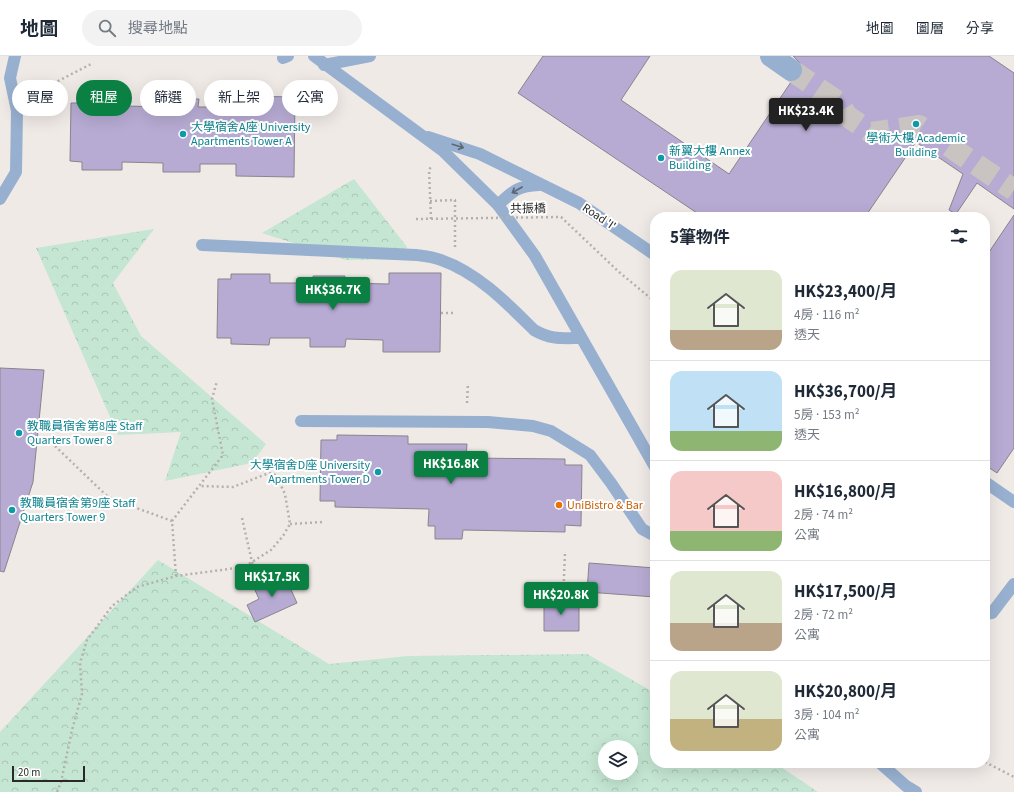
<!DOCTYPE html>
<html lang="zh-TW">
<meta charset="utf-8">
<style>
:root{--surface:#fff;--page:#f2f2f3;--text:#1f2937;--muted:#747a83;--line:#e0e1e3;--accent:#0b8043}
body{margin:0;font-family:"Source Sans 3","Noto Sans TC",sans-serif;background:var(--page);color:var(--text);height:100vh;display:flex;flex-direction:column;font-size:15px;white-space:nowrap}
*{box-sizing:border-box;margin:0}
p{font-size:13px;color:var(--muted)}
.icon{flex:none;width:22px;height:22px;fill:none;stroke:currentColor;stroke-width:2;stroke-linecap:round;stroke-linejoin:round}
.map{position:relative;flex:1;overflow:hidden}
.details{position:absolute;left:650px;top:156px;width:340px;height:556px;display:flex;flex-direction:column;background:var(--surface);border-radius:16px;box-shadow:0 4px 16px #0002}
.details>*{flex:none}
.guide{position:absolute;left:12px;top:24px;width:380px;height:36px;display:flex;gap:8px}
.buttons{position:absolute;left:598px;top:684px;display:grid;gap:8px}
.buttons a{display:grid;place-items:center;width:40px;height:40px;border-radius:50%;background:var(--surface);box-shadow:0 4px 16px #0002;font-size:20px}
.scale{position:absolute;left:12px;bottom:10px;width:73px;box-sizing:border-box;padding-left:4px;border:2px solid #2b2928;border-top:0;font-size:11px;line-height:14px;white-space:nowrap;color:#2b2928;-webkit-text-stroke:3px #fff;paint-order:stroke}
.price{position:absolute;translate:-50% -34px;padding:0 9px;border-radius:4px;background:var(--accent);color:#fff;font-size:13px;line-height:26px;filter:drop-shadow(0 1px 2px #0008)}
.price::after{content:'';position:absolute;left:50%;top:24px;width:12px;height:9px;margin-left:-6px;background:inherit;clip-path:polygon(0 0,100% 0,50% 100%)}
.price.active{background:#222;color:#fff}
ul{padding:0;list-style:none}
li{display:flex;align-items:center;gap:12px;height:100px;padding:0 20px}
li+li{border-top:1px solid var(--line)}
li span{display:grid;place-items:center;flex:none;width:112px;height:80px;border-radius:12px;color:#555}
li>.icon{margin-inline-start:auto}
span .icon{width:48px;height:48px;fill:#fffc;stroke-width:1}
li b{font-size:17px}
h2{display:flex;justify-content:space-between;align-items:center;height:48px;padding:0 20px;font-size:17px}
.chip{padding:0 14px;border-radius:18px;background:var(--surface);box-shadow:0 4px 16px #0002;font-size:14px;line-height:36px}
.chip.active{background:var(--accent);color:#fff}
header{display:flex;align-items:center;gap:24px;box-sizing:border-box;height:56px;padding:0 20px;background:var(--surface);border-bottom:1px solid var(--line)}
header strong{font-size:19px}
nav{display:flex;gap:22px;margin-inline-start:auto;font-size:14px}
.search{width:280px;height:36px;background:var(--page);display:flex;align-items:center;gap:10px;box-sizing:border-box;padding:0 14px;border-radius:22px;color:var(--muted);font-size:15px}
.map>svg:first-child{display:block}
.forest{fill:url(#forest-crowns);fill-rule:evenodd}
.building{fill:#b7abd3;stroke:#87858b}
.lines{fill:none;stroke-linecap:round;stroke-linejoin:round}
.street-tunnel{stroke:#c9c3c1;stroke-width:22;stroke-dasharray:22 11;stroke-linecap:butt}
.path{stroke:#b5b0ae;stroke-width:2.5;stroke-dasharray:2 3;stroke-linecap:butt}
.lane{stroke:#98b0d0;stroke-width:12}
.street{stroke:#98b0d0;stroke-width:22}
.path-bridge{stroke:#b5b0ae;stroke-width:2.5;stroke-dasharray:2 3;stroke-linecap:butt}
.oneway{stroke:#5c6674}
.culture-dot{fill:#0f9aa8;stroke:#fff;stroke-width:1.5}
.food-dot{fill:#e8710a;stroke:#fff;stroke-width:1.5}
.labels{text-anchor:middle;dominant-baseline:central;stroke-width:4;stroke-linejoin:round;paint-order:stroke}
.culture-label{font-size:12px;fill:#0d838f;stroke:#fff;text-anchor:start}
.street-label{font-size:12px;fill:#2b2928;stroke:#fff}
.food-label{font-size:12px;fill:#c56008;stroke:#fff;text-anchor:start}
</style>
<header>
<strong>地圖</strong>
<div class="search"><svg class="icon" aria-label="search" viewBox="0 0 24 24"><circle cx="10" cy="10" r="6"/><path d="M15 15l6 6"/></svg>搜尋地點</div>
<nav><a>地圖</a><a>圖層</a><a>分享</a></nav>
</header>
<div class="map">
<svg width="1014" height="736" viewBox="0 0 1014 736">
<defs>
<pattern id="forest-crowns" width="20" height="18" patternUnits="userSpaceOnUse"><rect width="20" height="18" fill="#c4e6d2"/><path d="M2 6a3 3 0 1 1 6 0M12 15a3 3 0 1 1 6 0" fill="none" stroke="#a9c5b4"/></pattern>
</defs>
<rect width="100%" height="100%" fill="#f0eae7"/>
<g class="forest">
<polygon points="354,123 407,191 402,203 346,204 262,177"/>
<polygon points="154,173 113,227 141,280 266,388 252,407 165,425 181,376 118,379 36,192"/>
<path d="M158 504 329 608 408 600 587 598 655 637V707H775L818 736H0V676ZM605 691H631V717H605Z"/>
</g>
<g class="building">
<polygon points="543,0 650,0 621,44 729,118 791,26 797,25 801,21 803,15 802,9 793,0 989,0 1014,17 1014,153 977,127 956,158 949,154 963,118 916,86 865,161 703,161 518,37"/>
<polygon points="242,40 295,41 294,121 236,120 236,108 200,108 200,116 163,116 163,107 122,106 122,114 82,114 82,106 70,105 71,47 85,47 84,41 126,42 126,50 166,51 166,43 199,43 198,51 241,51"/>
<polygon points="1014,159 1014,392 997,417 985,409 985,202"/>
<polygon points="389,217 441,217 440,296 383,296 383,284 346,283 345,291 310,291 310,282 270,282 269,289 231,288 231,282 217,282 218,223 231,223 231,218 270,218 270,227 313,227 313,220 345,220 344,227 389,228"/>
<polygon points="0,312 44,314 33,426 4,516 0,515"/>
<polygon points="337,379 408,380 408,388 467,388 466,402 565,403 565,409 582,409 581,470 565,469 565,476 463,474 462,483 435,483 435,470 428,470 429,453 335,451 335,445 320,445 321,384 337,384"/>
<polygon points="589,507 655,512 655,541 587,536"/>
<polygon points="284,518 297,547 255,566 247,549 259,543 254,532"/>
<polygon points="544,545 579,546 579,575 544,575"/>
</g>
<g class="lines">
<g class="street-tunnel">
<polyline points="791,14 838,46 847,60 872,77 919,70 925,74"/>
<polyline points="949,90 1014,134"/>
</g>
<g class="path">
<polyline points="31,39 93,7"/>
<polyline points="430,145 455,144 455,191"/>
<polyline points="431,163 429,114 432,109"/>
<polyline points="619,216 654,245 655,244"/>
<polyline points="441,257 454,257"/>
<polyline points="467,347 468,328"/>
<polyline points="55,390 107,440 120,446 172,465"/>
<polyline points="242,462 252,506 264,528"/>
<polyline points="290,468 323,466"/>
<polyline points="176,520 172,465 223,399 212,343 217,325"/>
<polyline points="563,545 565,496"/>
<polyline points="985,706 1014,721"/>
<polyline points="57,736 61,726 72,674 82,638 80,607 87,584 112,550 137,531 176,520 244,511 271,494 283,480 290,468 285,438 276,419 269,417 233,431 199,430"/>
</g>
<g class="lane">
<polyline points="314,0 443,95 498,149 535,200 655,411"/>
<polyline points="283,2 288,0"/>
<polyline points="324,9 370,0"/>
<polyline points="428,81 480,98 579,147 655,199"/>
<polyline points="0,143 16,116 17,55 10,22 15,0"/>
<path d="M498 149C513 135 517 130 539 129"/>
<path d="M202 189 416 199C424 200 433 201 441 204 478 217 507 247 534 274 551 284 563 282 581 282"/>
<polyline points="301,365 488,366 533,370 551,375 590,399 611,427 642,473 655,480"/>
<polyline points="985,426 1014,446"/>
<polyline points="985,558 992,557 1014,528"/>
<polyline points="880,707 906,730 916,736"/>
</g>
<polyline class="street" points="771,0 791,14"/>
<polyline class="path-bridge" points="416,163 561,161 619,216"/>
</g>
<defs><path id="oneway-shaft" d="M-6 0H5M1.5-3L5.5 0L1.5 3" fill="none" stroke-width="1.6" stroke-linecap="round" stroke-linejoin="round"/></defs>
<g class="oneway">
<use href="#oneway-shaft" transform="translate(458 90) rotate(18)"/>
<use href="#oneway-shaft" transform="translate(517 134) rotate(150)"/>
</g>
<g class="culture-dot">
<circle cx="916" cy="68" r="4"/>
<circle cx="183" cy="78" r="4"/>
<circle cx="661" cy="102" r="4"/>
<circle cx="19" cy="377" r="4"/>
<circle cx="378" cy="416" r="4"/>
<circle cx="12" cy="454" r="4"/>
</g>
<circle class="food-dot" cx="559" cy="449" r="4"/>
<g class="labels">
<g class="culture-label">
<text x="191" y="71">大學宿舍A座 University<tspan x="191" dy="14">Apartments Tower A</tspan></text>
<text x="916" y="82" text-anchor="middle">學術大樓 Academic<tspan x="916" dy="14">Building</tspan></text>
<text x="669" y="95">新翼大樓 Annex<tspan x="669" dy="14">Building</tspan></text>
<text x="27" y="370">教職員宿舍第8座 Staff<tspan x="27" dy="14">Quarters Tower 8</tspan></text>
<text x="370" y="409" text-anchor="end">大學宿舍D座 University<tspan x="370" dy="14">Apartments Tower D</tspan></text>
<text x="20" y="447">教職員宿舍第9座 Staff<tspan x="20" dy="14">Quarters Tower 9</tspan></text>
</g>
<g class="street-label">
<text transform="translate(528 153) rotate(-1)">共振橋</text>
<text transform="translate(599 161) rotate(34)">Road 'I'</text>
</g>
<g class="food-label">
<text x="567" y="449">UniBistro &amp; Bar</text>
</g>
</g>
</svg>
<div class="buttons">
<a><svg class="icon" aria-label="layers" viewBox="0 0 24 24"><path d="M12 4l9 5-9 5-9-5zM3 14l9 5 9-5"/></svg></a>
</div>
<div class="scale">20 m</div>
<b class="price active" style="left:806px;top:76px">HK$23.4K</b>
<b class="price" style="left:333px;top:255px">HK$36.7K</b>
<b class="price" style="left:451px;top:429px">HK$16.8K</b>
<b class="price" style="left:272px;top:542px">HK$17.5K</b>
<b class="price" style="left:561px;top:560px">HK$20.8K</b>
<div class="guide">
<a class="chip">買屋</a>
<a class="chip active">租屋</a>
<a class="chip">篩選</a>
<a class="chip">新上架</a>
<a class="chip">公寓</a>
</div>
<section class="details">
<h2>5筆物件<svg class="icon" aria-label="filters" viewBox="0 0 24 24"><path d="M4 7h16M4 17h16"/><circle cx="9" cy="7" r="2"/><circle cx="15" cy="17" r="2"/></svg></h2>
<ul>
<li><span style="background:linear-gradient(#dfe7d0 75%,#b9a48a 0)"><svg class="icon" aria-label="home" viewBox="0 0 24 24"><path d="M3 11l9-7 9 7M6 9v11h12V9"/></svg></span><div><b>HK$23,400/月</b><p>4房 · 116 m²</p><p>透天</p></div></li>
<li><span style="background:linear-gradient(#bfe0f5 75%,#8fb573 0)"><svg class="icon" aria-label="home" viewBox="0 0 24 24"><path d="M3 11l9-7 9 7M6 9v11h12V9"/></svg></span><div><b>HK$36,700/月</b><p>5房 · 153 m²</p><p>透天</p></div></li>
<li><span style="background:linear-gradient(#f6c9c9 75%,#8fb573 0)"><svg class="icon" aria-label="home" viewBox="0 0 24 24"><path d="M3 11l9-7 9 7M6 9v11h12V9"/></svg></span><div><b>HK$16,800/月</b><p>2房 · 74 m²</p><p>公寓</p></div></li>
<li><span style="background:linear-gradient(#dfe7d0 65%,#b9a48a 0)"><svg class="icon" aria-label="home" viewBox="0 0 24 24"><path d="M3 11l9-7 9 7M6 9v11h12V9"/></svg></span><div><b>HK$17,500/月</b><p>2房 · 72 m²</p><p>公寓</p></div></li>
<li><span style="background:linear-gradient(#dfe7d0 60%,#c2b280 0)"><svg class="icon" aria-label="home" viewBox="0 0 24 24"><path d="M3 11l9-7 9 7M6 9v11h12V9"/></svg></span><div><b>HK$20,800/月</b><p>3房 · 104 m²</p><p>公寓</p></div></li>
</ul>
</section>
</div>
